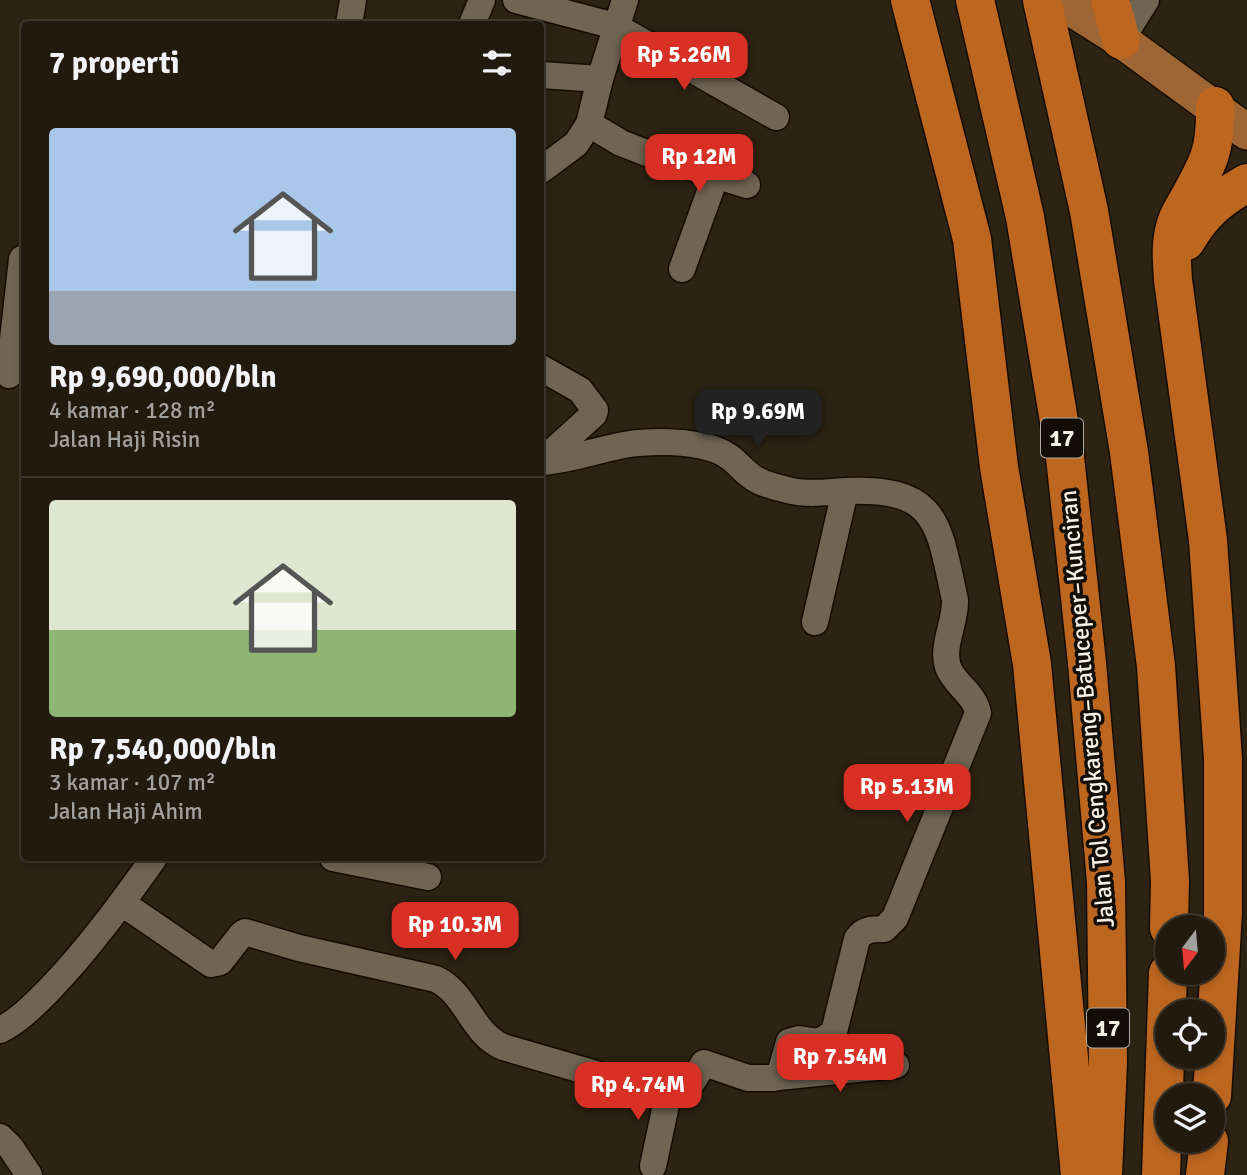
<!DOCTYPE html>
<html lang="id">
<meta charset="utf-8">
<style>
:root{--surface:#221a0e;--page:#2a2317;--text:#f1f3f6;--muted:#a2a19e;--line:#3f382e;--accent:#d93025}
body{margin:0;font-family:Signika,sans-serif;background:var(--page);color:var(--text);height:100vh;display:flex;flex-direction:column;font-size:26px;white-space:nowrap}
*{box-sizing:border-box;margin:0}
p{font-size:23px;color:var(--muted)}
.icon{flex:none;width:38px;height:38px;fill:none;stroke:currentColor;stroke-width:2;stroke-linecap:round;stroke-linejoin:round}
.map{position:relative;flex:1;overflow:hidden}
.side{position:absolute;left:21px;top:21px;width:523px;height:840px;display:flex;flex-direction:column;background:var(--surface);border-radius:7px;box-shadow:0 4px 10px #0003,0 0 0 2px var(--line)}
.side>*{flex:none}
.needle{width:46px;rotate:196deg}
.tools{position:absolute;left:1155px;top:915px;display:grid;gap:14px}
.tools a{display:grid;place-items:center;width:70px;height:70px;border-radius:50%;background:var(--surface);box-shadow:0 4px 10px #0003,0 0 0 2px var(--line);font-size:35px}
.price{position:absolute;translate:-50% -60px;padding:0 16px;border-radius:14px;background:var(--accent);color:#fff;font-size:23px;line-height:46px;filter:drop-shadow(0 2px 4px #0008)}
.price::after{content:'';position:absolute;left:50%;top:42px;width:21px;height:16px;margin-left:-10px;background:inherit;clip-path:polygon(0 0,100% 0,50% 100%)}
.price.current{background:#222;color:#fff}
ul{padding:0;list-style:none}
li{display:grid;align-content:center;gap:14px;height:371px;padding:0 28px}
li+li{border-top:2px solid var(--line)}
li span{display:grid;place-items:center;height:217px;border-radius:7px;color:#555}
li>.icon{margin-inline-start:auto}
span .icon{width:126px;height:126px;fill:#fffc;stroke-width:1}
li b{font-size:30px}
h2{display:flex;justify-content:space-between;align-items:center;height:84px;padding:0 28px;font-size:30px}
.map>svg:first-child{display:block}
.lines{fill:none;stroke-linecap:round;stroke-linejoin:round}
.minor-casing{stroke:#150c01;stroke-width:29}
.major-casing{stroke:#150c01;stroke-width:38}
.highway-casing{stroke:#150c01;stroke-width:41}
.minor{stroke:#706553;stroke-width:26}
.major{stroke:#9e6634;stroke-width:35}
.highway{stroke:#bd6620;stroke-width:38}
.labels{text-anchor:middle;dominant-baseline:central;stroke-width:7;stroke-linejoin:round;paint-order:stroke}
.shield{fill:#120e07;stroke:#b2aca2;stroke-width:2}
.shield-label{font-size:23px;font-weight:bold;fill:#f6f0e5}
.street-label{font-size:24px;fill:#f6f0e5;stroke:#120e07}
</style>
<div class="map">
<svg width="1247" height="1175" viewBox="0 0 1247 1175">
<rect width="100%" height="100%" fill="#2d2313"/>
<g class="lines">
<g class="minor-casing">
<g id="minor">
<polyline points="516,0 615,26 776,117"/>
<polyline points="349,24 353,0"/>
<polyline points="472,24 482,0"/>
<polyline points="1121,40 1146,0"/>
<polyline points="541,75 600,79"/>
<polyline points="589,124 621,143 644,152 747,185"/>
<polyline points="541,170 576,144 589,124 600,79 625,0"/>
<polyline points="682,269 716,175"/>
<polyline points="541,368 580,390 595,410 594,414 541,462"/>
<polyline points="9,375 22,259 24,259"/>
<polyline points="815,622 845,491"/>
<polyline points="333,858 428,877"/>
<path d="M122 903 211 964 220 962 241 935 245 932 299 948 436 979C467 994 471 1033 503 1047L658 1092 665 1091 670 1086 689 1087 704 1063 748 1078H775L780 1074 789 1042 799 1039 820 1042 834 1032 857 939C864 929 872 929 884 929L895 918 978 713C975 694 954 684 948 667 941 646 956 622 955 600 938 523 939 487 845 491 827 492 810 495 792 491 780 488 768 486 757 480 740 471 737 457 714 449 688 441 652 440 624 445 596 450 570 460 541 462"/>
<path d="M0 1030C20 1020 35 1004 50 989 89 948 122 903 154 858"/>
<polyline points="778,1077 896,1065"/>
<polyline points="0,1137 11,1148 29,1175"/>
<polyline points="653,1166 670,1086"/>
</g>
</g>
<g class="major-casing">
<polyline id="major" points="1058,0 1121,40 1247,132"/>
</g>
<g class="highway-casing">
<g id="highway">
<polyline points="910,0 972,239 999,467 1032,664 1080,1175"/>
<polyline points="975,0 1025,217 1065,457 1087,663 1106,882 1108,1063 1103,1175"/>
<polyline points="1042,0 1089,211 1129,452 1156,666 1170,881 1169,928"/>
<polyline points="1110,0 1121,40"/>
<path d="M1186 241C1203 212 1219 199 1247 183"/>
<path d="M1212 1096 1223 912V759L1208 540 1173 280C1172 262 1170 244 1175 227 1177 217 1184 207 1189 198 1209 162 1216 149 1215 106"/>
<polyline points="1161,1175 1168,973"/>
<polyline points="1205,1175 1209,1141"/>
</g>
</g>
<use href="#minor" class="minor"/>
<use href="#major" class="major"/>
<use href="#highway" class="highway"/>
</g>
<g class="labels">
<g class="shield">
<rect x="1041" y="418.5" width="42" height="39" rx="5"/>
<rect x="1087" y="1008.5" width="42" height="39" rx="5"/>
</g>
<g class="shield-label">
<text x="1062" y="438">17</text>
<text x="1108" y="1028">17</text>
</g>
<g class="street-label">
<text transform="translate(1087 709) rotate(-95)">Jalan Tol Cengkareng–Batuceper–Kunciran</text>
</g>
</g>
</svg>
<div class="tools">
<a><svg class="needle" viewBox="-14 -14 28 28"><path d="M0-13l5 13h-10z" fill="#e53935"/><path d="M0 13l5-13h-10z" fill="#a2a19e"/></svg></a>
<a><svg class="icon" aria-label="locate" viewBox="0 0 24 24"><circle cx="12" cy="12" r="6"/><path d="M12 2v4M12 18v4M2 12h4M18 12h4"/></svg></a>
<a><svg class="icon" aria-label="layers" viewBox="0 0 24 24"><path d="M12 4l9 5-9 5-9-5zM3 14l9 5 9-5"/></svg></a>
</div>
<b class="price" style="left:684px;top:92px">Rp 5.26M</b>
<b class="price" style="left:699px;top:194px">Rp 12M</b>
<b class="price current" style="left:758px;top:449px">Rp 9.69M</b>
<b class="price" style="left:907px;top:824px">Rp 5.13M</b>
<b class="price" style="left:455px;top:962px">Rp 10.3M</b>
<b class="price" style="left:840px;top:1094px">Rp 7.54M</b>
<b class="price" style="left:638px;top:1122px">Rp 4.74M</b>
<section class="side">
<h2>7 properti<svg class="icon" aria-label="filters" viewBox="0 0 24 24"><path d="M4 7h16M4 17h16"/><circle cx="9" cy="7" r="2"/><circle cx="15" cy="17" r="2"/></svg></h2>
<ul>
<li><span style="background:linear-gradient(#a9c7e8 75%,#9aa5b1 0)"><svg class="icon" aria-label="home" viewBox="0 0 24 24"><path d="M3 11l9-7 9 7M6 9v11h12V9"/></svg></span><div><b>Rp 9,690,000/bln</b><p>4 kamar · 128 m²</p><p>Jalan Haji Risin</p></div></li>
<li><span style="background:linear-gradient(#dfe7d0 60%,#8fb573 0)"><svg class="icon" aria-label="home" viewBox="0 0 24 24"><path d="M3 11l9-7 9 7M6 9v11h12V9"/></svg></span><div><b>Rp 7,540,000/bln</b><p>3 kamar · 107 m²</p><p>Jalan Haji Ahim</p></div></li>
</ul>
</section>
</div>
